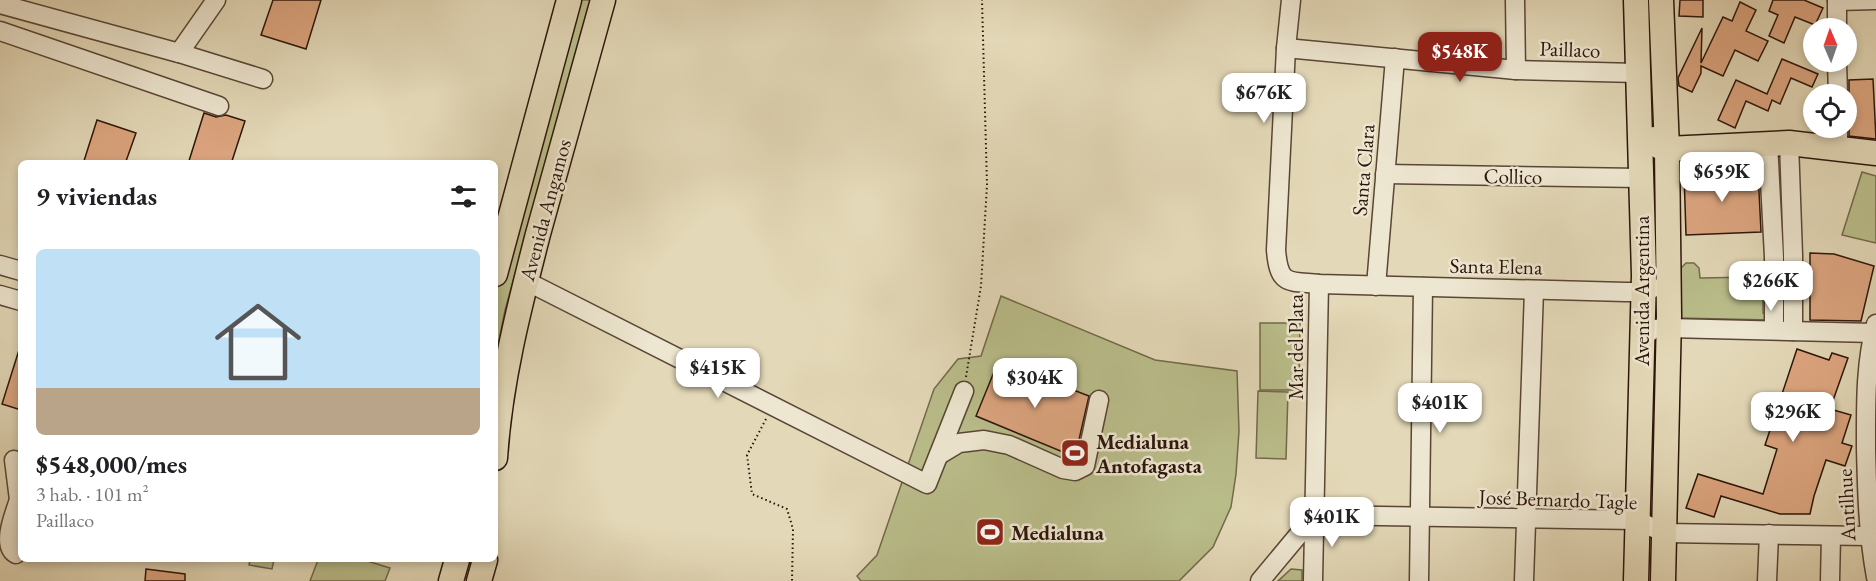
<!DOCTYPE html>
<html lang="es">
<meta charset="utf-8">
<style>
:root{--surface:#fff;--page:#f2f2f2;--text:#202124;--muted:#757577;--line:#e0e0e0;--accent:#8f2418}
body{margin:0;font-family:"EB Garamond",serif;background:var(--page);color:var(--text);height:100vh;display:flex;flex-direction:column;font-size:22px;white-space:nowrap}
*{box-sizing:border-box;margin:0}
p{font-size:20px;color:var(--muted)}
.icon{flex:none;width:33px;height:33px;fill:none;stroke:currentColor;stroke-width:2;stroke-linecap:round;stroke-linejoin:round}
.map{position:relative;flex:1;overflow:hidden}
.sheet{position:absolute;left:18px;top:160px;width:480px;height:402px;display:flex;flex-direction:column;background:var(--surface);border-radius:9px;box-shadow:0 3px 9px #0003}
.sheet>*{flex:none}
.needle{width:39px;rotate:358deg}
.fabs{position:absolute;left:1803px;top:18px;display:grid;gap:12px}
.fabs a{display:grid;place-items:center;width:54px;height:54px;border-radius:50%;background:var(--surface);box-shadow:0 3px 9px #0003;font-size:30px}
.price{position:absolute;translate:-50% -51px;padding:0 14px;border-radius:12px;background:#fff;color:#222;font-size:20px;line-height:39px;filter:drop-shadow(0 2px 3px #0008)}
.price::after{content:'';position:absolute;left:50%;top:36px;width:18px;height:14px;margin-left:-9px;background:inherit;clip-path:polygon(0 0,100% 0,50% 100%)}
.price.selected{background:var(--accent);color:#fff}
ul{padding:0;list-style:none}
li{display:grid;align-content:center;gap:12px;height:318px;padding:0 18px}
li+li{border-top:2px solid var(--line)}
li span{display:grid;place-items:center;height:186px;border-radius:9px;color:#555}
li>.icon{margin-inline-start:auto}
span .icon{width:108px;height:108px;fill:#fffc;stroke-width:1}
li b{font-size:26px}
h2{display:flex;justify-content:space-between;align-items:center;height:72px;padding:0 18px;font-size:26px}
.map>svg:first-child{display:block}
.green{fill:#b9bd8a;stroke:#72694a;stroke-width:1.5}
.building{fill:#dca57f;stroke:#2c150b;stroke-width:1.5}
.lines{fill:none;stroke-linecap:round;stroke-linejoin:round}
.minor-casing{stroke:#5a4636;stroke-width:21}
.major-casing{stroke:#2c150b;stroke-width:27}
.path{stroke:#2c150b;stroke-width:2;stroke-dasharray:1.5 3;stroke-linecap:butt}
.minor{stroke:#ede6d0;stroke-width:18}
.major{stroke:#e3d8b7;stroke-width:24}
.labels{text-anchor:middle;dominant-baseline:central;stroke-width:5;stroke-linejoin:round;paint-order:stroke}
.street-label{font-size:21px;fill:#2c150b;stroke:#ede6d0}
.poi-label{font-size:21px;font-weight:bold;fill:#2c150b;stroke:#ede6d0;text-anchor:start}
</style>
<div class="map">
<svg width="1876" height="581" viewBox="0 0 1876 581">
<rect width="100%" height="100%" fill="#e3d8b7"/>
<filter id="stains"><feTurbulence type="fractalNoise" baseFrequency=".00333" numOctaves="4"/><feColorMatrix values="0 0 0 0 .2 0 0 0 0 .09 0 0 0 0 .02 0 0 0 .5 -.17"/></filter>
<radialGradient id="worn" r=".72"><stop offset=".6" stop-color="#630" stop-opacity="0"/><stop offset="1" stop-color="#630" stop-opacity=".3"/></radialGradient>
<g class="green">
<polygon points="574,0 591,0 505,310 495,361 495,297"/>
<polygon points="1862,172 1876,176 1876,243 1842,235"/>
<polygon points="1686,263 1694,263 1699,268 1700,278 1754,277 1755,266 1764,263 1771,264 1772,279 1763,279 1763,313 1771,314 1771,320 1679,318 1680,269"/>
<polygon points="1001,296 1155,360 1237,371 1239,431 1236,474 1231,507 1213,547 1179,581 861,581 857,576 877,555 934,389 958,359 981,356"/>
<polygon points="1260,323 1300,323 1299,390 1260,390"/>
<polygon points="1651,339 1659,339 1656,496 1648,496"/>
<polygon points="1258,391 1288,392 1286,459 1256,458"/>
<polygon points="250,560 274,560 272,569 249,565"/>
<polygon points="318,560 364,560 390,568 385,581 310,581"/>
<polygon points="1291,569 1302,570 1302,581 1278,581"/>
</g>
<g class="building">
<polygon points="273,0 321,0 306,49 261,35"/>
<polygon points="1680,0 1703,0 1703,17 1679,16"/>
<polygon points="1773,0 1804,0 1823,8 1815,25 1795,17 1784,43 1769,36 1778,15 1769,11"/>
<polygon points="1740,2 1756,10 1746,31 1768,41 1758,61 1735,50 1723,76 1701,66 1701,73 1692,92 1679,86 1678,78 1702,28 1701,63 1723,17 1732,21"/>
<polygon points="1782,59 1818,74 1812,87 1791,78 1780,104 1772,100 1768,111 1746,101 1735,128 1718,120 1736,80 1767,94"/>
<polygon points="1873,79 1876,139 1849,136 1849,80"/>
<polygon points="204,113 216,117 226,115 245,121 231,164 188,164"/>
<polygon points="97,120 136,133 125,164 83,164"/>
<polygon points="1758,171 1761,232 1686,235 1684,173"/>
<polygon points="1810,253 1834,254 1874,266 1861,321 1810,320"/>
<polygon points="1797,349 1829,360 1832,353 1848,358 1830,409 1851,415 1842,443 1852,446 1845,466 1826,460 1814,496 1810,514 1780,514 1721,496 1714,517 1686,508 1698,474 1763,494 1777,449 1765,445"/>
<polygon points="19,350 21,350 21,410 2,404"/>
<polygon points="1008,365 1089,396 1075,457 976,416 994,372"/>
<polygon points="146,569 185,574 185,581 145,581"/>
</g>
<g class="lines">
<g class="minor-casing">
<g id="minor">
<path d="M1291 0 1286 48 1276 250C1279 286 1288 281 1319 284L1626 292H1644L1653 288"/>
<polyline points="1515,0 1516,70"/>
<polyline points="1837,0 1837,28"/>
<polyline points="1837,1 1876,0"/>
<polyline points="0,4 179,53 263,79"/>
<polyline points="0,31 219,106"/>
<polyline points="1286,48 1516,70 1637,73"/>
<polyline points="179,53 216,0"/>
<polyline points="1837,62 1838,94"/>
<polyline points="1838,128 1838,148"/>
<polyline points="1768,143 1774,257 1774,330"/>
<polyline points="1789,143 1793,255 1793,331"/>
<polyline points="1385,174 1640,178"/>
<polyline points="0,265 21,271"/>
<polyline points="526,281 927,484 964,391"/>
<polyline points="1376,286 1395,58"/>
<polyline points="0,295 21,301"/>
<path d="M1876 324C1865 364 1866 406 1866 448 1867 491 1868 534 1876 577"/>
<polyline points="1642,337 1654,329 1669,328 1874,333"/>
<polyline points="939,455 959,443 984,440 1009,445 1063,469 1075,471 1085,466 1099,400"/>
<polyline points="14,460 19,500"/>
<polyline points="1315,515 1637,520 1664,533 1869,536"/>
<path d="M16 554C0 545 16 510 21 494"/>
<polyline points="1260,581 1315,515"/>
<polyline points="1313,581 1319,284"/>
<polyline points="1419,581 1423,287"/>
<polyline points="1524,581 1534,290"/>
<polyline points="1767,581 1769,534"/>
<polyline points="1830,581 1831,536"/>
</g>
</g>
<g class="major-casing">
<g id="major">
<polyline points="1661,0 1667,149 1669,316 1663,581"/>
<polyline points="1654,139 1660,147 1667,149 1789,143 1876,153"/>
<polyline points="495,274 569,0"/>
<path d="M495 458C500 381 519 308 538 234 559 156 581 78 603 0"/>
<polyline points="451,581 457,560"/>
<polyline points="479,581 485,560"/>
<polyline points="1636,581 1644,275 1636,0"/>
</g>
</g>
<g class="path">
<polyline points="966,377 981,286 987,185 982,0"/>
<polyline points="766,419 747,455 752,494 787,509 793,529 792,581"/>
</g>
<use href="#minor" class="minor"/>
<use href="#major" class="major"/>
</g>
<defs>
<g id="stadium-square" transform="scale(1.5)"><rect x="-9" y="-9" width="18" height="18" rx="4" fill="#8f2418" stroke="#ede6d0"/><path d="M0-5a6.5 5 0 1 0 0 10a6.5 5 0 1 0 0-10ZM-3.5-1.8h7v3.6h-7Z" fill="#fff"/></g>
</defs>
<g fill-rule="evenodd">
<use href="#stadium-square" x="1075" y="453"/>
<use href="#stadium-square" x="990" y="532"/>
</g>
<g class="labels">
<g class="street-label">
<text transform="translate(1570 49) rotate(2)">Paillaco</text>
<text transform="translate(1363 170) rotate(-85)">Santa Clara</text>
<text transform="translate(1513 176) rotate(1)">Collico</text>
<text transform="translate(545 210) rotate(-75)">Avenida Angamos</text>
<text transform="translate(1496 266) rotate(1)">Santa Elena</text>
<text transform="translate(1641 291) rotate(-90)">Avenida Argentina</text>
<text transform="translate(1295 347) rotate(-90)">Mar del Plata</text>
<text transform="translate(1558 499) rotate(2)">José Bernardo Tagle</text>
<text transform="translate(1846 505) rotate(-93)">Antilhue</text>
</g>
<g class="poi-label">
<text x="1096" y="441">Medialuna<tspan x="1096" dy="24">Antofagasta</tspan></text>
<text x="1011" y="532">Medialuna</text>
</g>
</g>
<rect width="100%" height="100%" filter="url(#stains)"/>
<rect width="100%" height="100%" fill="url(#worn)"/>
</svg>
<div class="fabs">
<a><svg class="needle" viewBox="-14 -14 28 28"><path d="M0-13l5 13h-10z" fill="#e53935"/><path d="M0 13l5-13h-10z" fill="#757577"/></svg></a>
<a><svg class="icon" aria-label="locate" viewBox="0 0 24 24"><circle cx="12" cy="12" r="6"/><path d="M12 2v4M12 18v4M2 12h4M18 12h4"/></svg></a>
</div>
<b class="price selected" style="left:1460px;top:83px">$548K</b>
<b class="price" style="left:1264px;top:124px">$676K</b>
<b class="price" style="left:1722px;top:203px">$659K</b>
<b class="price" style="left:1771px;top:312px">$266K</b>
<b class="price" style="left:718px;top:399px">$415K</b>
<b class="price" style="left:1035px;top:409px">$304K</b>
<b class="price" style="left:1440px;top:434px">$401K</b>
<b class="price" style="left:1793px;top:443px">$296K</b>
<b class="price" style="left:1332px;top:548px">$401K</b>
<section class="sheet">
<h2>9 viviendas<svg class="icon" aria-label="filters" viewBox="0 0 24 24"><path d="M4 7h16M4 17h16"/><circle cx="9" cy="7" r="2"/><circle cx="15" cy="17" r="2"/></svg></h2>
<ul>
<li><span style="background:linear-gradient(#bfe0f5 75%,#b9a48a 0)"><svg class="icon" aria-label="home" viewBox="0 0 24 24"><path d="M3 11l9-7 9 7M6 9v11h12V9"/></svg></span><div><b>$548,000/mes</b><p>3 hab. · 101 m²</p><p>Paillaco</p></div></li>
</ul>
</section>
</div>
